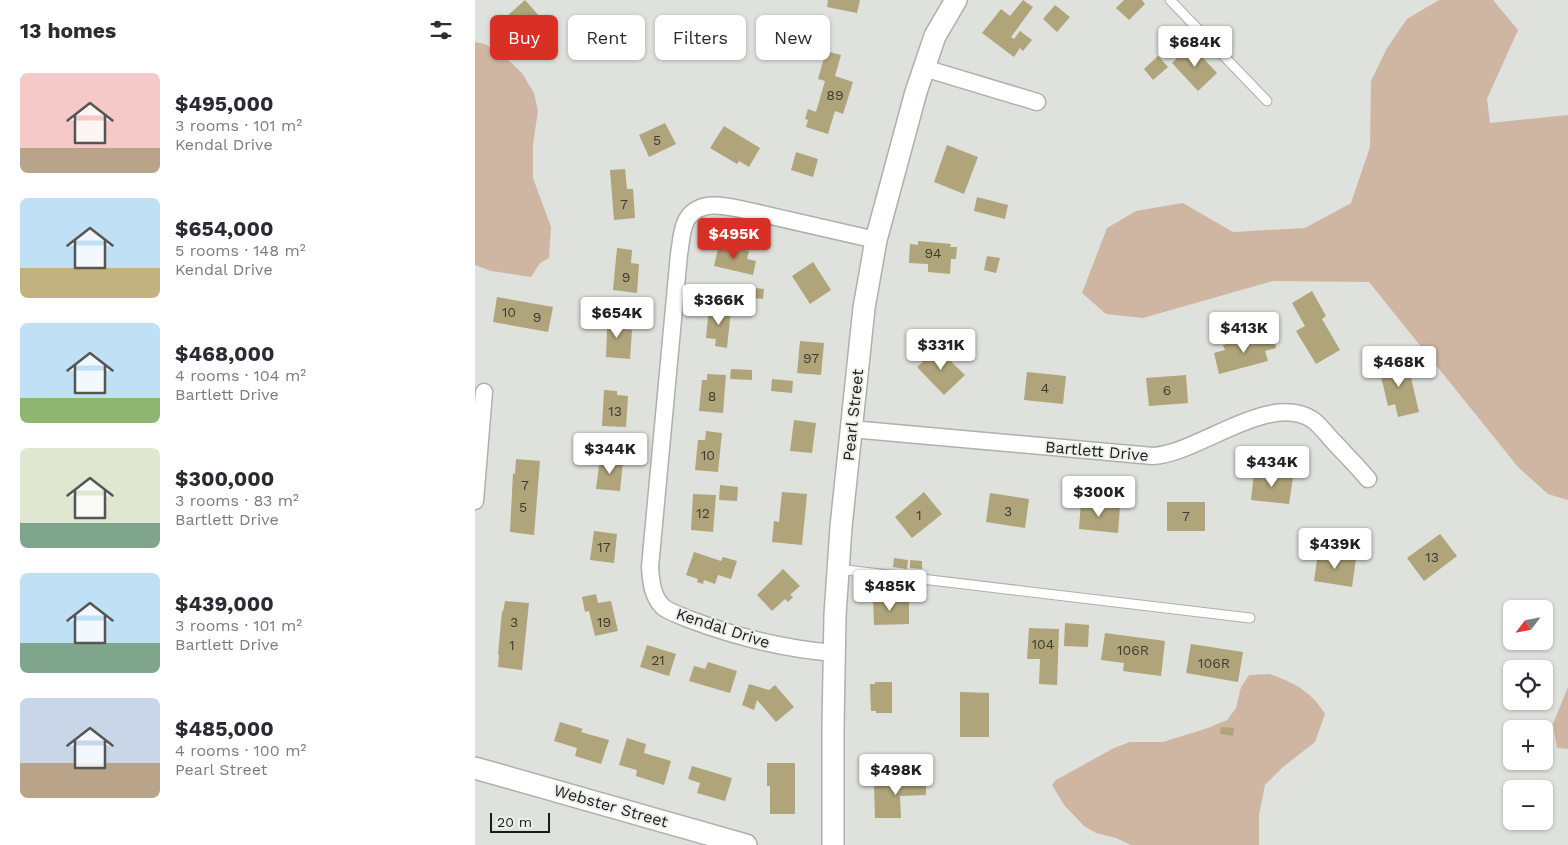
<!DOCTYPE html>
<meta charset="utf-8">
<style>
:root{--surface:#fff;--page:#f7f7f7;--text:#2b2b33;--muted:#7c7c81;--accent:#d93025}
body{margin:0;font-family:"Work Sans",sans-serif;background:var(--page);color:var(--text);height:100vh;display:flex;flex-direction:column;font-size:19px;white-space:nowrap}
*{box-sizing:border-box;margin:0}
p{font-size:16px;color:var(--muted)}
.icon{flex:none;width:28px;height:28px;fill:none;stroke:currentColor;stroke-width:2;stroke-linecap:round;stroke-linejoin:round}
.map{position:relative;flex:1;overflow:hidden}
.sheet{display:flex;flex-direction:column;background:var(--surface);width:475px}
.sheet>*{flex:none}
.banner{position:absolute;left:15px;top:15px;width:475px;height:45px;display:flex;gap:10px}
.needle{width:32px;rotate:238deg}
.tools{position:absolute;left:1028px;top:600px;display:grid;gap:10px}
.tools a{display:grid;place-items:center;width:50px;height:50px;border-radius:8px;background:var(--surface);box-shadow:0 1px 4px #0004;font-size:25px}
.scale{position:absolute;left:15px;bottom:12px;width:60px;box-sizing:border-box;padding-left:5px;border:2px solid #1a1b1a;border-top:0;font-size:14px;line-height:18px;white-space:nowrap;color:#1a1b1a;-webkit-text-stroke:4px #ecefea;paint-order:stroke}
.price{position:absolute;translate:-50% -42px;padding:0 11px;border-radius:5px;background:#fff;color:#222;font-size:16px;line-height:32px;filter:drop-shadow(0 1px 2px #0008)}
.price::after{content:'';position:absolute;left:50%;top:30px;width:15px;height:11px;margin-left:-8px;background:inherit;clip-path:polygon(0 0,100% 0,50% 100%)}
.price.on{background:var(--accent);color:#fff}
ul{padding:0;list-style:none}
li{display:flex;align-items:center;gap:15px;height:125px;padding:0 20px}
li span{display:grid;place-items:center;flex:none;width:140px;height:100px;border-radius:8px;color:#555}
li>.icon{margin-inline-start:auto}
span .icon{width:60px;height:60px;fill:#fffc;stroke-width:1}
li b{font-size:21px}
h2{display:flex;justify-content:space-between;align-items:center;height:60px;padding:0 20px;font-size:21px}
.tag{padding:0 18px;border-radius:8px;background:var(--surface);box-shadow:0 1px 4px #0004;font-size:18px;line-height:45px}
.tag.on{background:var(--accent);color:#fff}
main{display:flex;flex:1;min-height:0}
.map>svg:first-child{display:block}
.green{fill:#cfb6a2}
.building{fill:#afa47a}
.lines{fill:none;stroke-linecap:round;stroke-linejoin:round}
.service-casing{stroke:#adb0ab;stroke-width:11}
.minor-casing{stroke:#adb0ab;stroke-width:19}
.tertiary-casing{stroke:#adb0ab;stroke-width:24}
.service{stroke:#fff;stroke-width:9}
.minor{stroke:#fff;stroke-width:16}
.tertiary{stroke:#fff;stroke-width:21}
.labels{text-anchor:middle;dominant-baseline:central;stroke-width:4;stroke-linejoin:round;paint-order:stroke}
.number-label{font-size:14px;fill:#3f3d32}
.street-label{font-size:16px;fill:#1a1b1a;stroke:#ecefea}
</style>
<main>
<section class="sheet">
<h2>13 homes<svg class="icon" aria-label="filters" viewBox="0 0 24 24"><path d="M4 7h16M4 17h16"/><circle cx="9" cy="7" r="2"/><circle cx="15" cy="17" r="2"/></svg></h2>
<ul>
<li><span style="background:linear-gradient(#f6c9c9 75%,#b9a48a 0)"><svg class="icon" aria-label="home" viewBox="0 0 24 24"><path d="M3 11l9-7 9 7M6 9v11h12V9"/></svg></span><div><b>$495,000</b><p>3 rooms · 101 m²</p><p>Kendal Drive</p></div></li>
<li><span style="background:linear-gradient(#bfe0f5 70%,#c2b280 0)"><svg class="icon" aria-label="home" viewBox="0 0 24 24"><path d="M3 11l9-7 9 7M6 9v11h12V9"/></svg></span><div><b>$654,000</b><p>5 rooms · 148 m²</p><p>Kendal Drive</p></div></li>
<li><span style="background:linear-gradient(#bfe0f5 75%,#8fb573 0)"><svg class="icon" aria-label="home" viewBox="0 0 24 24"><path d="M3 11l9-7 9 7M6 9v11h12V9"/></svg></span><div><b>$468,000</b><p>4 rooms · 104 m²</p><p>Bartlett Drive</p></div></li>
<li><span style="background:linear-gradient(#dfe7d0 75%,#7fa58c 0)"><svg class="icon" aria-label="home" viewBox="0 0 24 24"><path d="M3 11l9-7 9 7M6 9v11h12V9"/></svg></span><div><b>$300,000</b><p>3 rooms · 83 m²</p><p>Bartlett Drive</p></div></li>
<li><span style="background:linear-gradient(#bfe0f5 70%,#7fa58c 0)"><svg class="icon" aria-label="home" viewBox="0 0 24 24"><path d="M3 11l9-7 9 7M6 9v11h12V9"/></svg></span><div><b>$439,000</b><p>3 rooms · 101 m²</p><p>Bartlett Drive</p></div></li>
<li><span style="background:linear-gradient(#c9d6e8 65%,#b9a48a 0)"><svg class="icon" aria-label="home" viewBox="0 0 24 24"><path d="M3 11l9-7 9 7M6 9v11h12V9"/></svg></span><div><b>$485,000</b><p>4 rooms · 100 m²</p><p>Pearl Street</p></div></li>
</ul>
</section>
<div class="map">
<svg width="1093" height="845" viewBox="0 0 1093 845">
<rect width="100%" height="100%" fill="#dfe1dd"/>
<g class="green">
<polygon points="964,0 1018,0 1043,30 1012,99 1015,123 1093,115 1093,500 1073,494 1043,467 894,282 798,281 668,318 631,314 607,293 632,228 661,211 708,203 758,232 830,228 876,203 895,147 896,81 912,48 932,19"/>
<polygon points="0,42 10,44 29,56 47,73 59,93 63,111 58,144 58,178 76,227 74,258 65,263 56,277 16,271 0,265"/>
<path d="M794 674C818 682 836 691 850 714L840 742 808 767 790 785 784 815V845H656L641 838 621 833 609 826 589 805 577 785 581 780 639 748 655 742H688L733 728 752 720 761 708 766 687 774 675Z"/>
<polygon points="1093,687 1093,749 1082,748 1078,724"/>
</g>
<g class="building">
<polygon points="50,0 72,25 69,27 82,43 65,57 31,17"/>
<polygon points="353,0 385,0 382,13 352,7"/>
<polygon points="548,0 558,7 536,37 539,39 545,31 557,40 548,51 545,48 539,57 507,33 526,9 535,16"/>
<polygon points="649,0 667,0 670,4 654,20 641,8"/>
<polygon points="580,5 595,17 582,32 568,19"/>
<polygon points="716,45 742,73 723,91 697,63"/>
<polygon points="351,51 366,55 360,76 378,82 368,114 360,111 353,134 331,127 333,120 330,119 333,109 341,112 350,81 343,79"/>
<polygon points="683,56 693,67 678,80 669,69"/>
<polygon points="190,123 201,144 174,157 164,135"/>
<polygon points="249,126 285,148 274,167 264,161 262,164 235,148"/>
<polygon points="472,145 503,157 489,194 459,182"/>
<polygon points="321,152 343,159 338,177 316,170"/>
<polygon points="150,169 152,189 158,189 160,218 139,220 135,170"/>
<polygon points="502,197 533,205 530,219 499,211"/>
<polygon points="443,241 476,244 475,247 482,247 481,259 476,259 475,274 453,272 453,264 434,263 435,244 443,245"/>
<polygon points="244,244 274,251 272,259 281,261 278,275 239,266"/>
<polygon points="142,248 157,250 156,263 164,264 162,293 138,290"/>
<polygon points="512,256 525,258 521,273 509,270"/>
<polygon points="338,262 356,290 335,304 317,276"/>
<polygon points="281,288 289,289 288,299 280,298"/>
<polygon points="837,291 851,316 847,319 865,350 841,364 821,331 830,326 817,303"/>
<polygon points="22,297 78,307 73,332 18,322"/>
<polygon points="234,307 256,309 252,348 240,346 241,339 231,338"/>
<polygon points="128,318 149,320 149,329 157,330 155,359 131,357 132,329 127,328"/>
<polygon points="785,335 786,340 799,337 801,348 790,351 793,361 744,374 739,353 750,350 748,345"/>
<polygon points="325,341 349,343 346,375 322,373"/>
<polygon points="462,348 490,375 469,395 442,367"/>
<polygon points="932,361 944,412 923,417 920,404 913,406 904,368"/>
<polygon points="256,369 277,370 277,380 255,379"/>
<polygon points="552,372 591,376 588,404 549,400"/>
<polygon points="232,374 251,375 248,413 224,411 227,380 232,380"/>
<polygon points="711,375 713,403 674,406 671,378"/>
<polygon points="297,379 318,381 317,393 296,391"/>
<polygon points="129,390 142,391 142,395 153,396 151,427 127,426"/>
<polygon points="319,420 341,423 337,453 315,451"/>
<polygon points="231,431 247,433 243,472 220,470 223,440 230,440"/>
<polygon points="125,458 148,461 145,491 121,489"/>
<polygon points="41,459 65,461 59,535 35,532 38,473 40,474"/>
<polygon points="779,473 818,477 814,504 776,500"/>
<polygon points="245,485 263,487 262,501 244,500"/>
<polygon points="307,492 332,494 327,545 297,542 299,521 304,522"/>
<polygon points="449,492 467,514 437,538 420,517"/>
<polygon points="515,493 554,499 550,528 511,522"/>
<polygon points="218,494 241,495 238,532 216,530"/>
<polygon points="606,502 645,506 643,533 604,529"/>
<rect x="692" y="502" width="38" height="29"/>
<polygon points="119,531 142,534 139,563 115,560"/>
<polygon points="965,534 982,556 949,581 932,558"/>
<polygon points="219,552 246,561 248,557 262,561 256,579 243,575 240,584 229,580 228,584 222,582 223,579 211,575"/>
<polygon points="843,553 881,559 877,587 839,581"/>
<polygon points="419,558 433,560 432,569 418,567"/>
<polygon points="435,560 447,561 447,569 435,568"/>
<polygon points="308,569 325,586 315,595 318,597 313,602 310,599 297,611 282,595"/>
<polygon points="121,594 123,603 136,601 143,631 120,636 114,611 110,612 107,597"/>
<polygon points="398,598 418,598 418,602 434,602 434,624 399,625"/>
<polygon points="30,601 54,603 47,670 23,667 24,655 23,654 27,611 28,612"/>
<polygon points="590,623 614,625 613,647 589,646"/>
<polygon points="554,628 584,629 582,685 564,684 565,659 552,659"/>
<polygon points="630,633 690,641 686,676 648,671 649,663 626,660"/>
<polygon points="716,644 768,652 763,682 711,673"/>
<polygon points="172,645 201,654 194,676 165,667"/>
<polygon points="233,662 262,671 255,693 214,681 219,666 230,669"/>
<polygon points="400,682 417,682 417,713 401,713 401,711 396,711 395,684 400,684"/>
<polygon points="274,684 294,690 300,685 319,707 301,722 282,700 279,710 267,705"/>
<polygon points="485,692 514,693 514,737 485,737"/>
<polygon points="85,722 108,729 106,732 134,740 126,764 100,756 102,748 79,741"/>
<polygon points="746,727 759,728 758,736 745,734"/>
<polygon points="152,738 171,744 169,753 196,761 189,785 161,776 162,770 144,765"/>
<polygon points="292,763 320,763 320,814 295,814 295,786 292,786"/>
<polygon points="217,766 257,778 250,801 222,793 225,783 213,779"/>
<polygon points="426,778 451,778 451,795 425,796 426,818 400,818 399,784 426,783"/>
</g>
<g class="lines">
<g class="service-casing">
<g id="service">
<polyline points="695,0 792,101"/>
<polyline points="363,569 775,618"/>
</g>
</g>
<g class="minor-casing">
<g id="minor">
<polyline points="449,68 562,102"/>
<path d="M376 429 678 456C725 453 794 391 838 420 846 426 852 435 859 442 870 454 882 466 893 479"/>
<polyline points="0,501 9,392"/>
<path d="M359 653C310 649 262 637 216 620 207 616 196 613 188 607 177 596 176 581 175 567L204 254C206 244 206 229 212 219 225 199 251 206 270 210L401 240"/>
</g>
</g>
<g class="tertiary-casing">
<g id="tertiary">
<polyline points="0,768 271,845"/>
<polyline points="358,845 358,728 360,615 366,527 389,308 401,240 441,92 460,36 481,0"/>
</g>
</g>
<use href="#service" class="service"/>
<use href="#minor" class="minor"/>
<use href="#tertiary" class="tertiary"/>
</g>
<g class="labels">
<g class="number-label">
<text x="360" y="95">89</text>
<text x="182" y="140">5</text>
<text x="149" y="204">7</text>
<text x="458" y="253">94</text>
<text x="151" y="277">9</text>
<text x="34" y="312">10</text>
<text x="62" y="317">9</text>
<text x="336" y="358">97</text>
<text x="570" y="388">4</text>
<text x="692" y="390">6</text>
<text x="237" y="396">8</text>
<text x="140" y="411">13</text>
<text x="233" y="455">10</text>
<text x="50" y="485">7</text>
<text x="48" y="507">5</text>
<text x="533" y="511">3</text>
<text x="228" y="513">12</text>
<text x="444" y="515">1</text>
<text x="711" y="516">7</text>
<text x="129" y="547">17</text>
<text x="957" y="557">13</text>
<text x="39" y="622">3</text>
<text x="129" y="622">19</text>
<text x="568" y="644">104</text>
<text x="37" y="645">1</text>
<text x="658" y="650">106R</text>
<text x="183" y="660">21</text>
<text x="739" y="663">106R</text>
</g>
<g class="street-label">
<text transform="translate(378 415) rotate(-84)">Pearl Street</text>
<text transform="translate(622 451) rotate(5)">Bartlett Drive</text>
<text transform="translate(248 628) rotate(18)">Kendal Drive</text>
<text transform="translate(136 806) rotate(16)">Webster Street</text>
</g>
</g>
</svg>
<div class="tools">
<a><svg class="needle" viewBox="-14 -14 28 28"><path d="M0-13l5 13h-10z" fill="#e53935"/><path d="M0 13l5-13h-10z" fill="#7c7c81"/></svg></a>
<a><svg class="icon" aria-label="locate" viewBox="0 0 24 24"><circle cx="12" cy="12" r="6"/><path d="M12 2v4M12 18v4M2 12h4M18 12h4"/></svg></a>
<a>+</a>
<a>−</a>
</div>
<div class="scale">20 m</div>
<b class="price" style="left:720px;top:68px">$684K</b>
<b class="price on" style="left:259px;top:260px">$495K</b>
<b class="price" style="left:244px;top:326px">$366K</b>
<b class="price" style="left:142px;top:339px">$654K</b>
<b class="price" style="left:769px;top:354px">$413K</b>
<b class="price" style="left:466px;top:371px">$331K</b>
<b class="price" style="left:924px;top:388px">$468K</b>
<b class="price" style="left:135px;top:475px">$344K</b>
<b class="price" style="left:797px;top:488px">$434K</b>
<b class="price" style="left:624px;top:518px">$300K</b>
<b class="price" style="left:860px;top:570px">$439K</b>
<b class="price" style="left:415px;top:612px">$485K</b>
<b class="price" style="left:421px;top:796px">$498K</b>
<div class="banner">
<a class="tag on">Buy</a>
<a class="tag">Rent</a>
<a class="tag">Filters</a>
<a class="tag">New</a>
</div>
</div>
</main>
